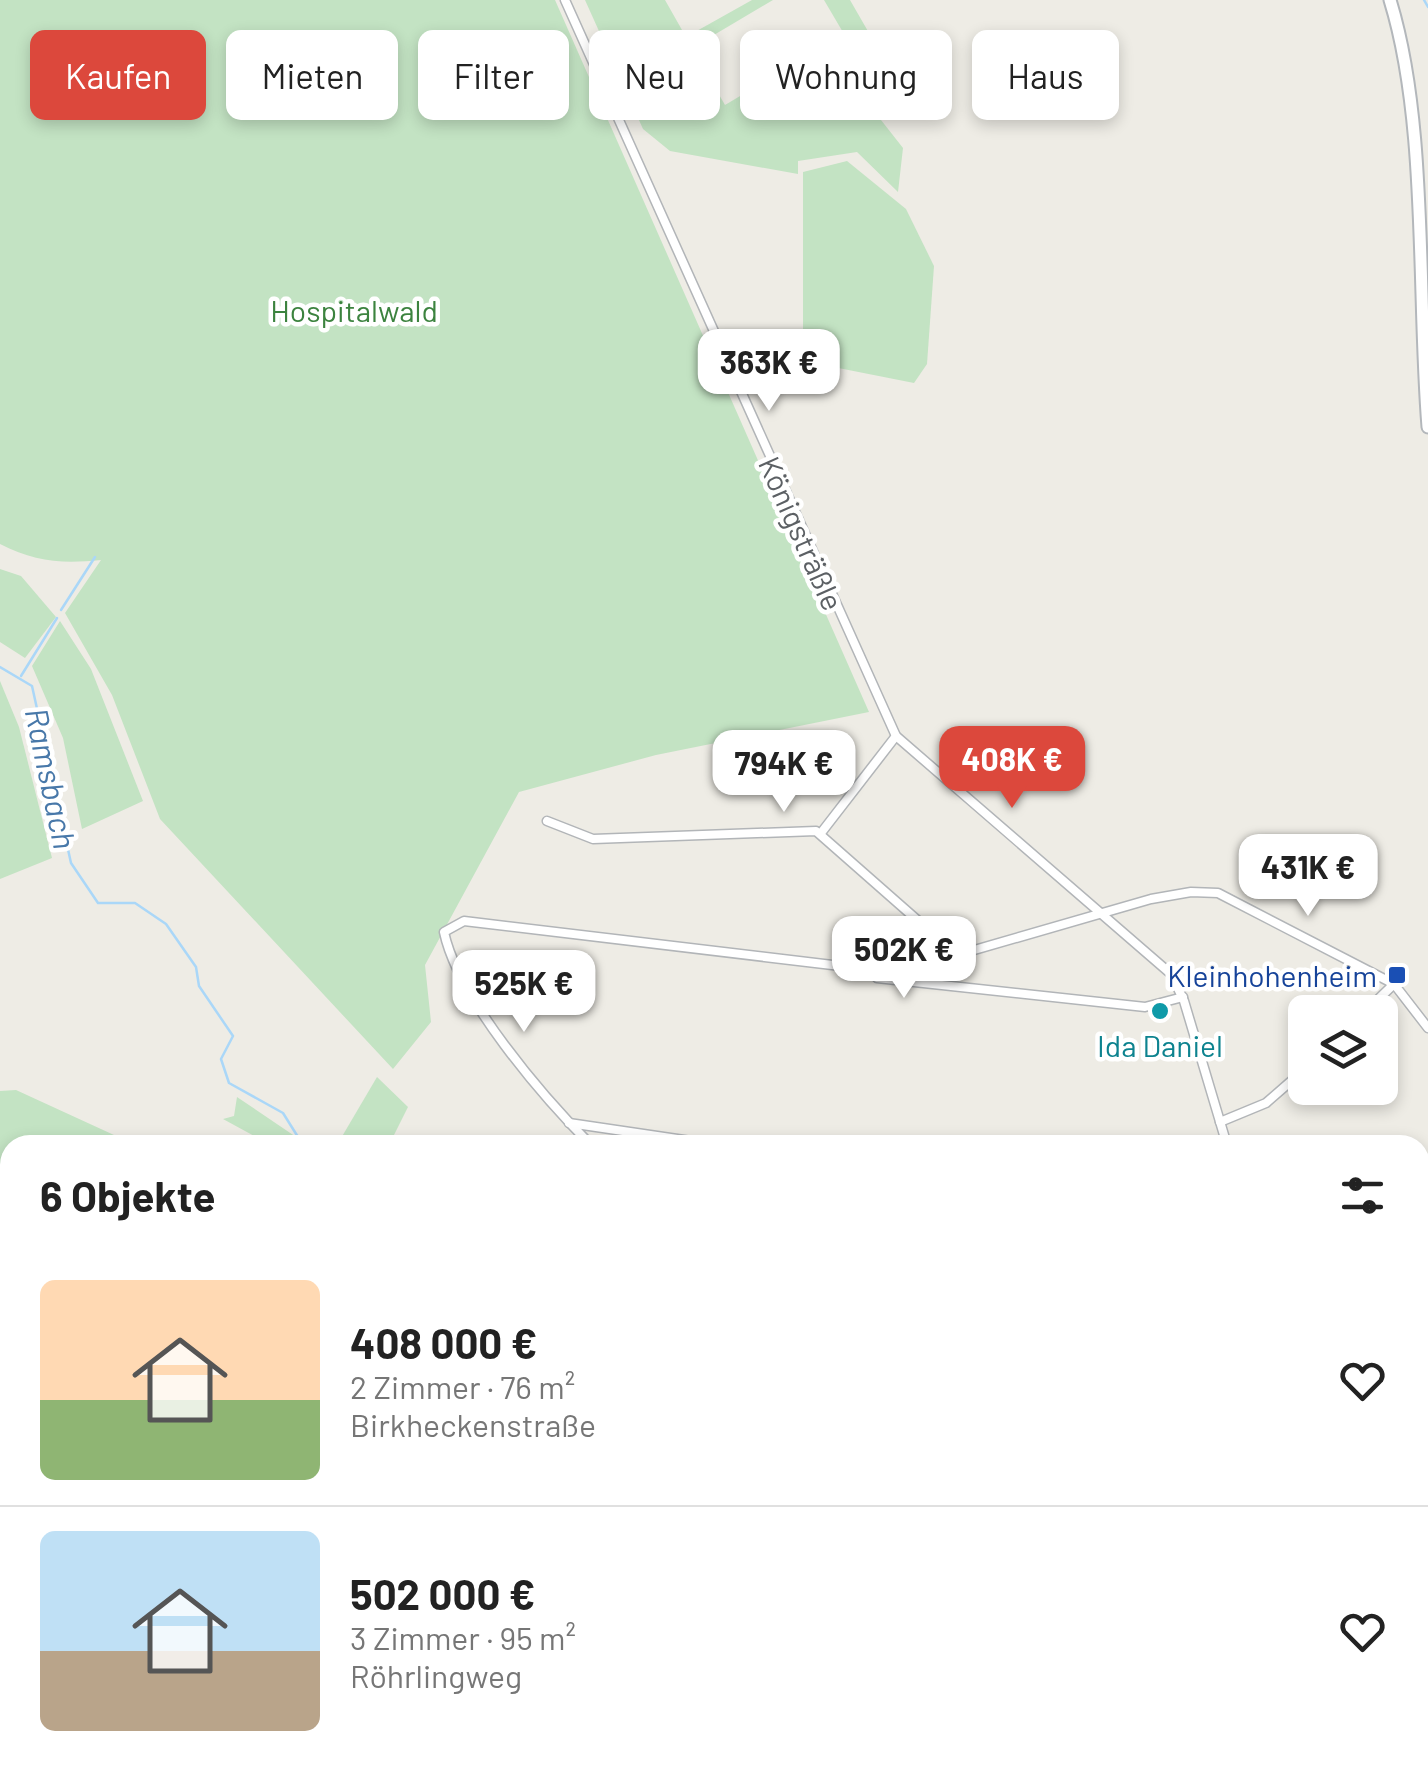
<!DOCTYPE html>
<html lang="de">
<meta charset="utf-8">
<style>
:root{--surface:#fff;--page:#f2f2f2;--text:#222;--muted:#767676;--line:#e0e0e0;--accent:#dc483c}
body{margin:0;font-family:Barlow,sans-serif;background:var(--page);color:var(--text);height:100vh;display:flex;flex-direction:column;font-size:38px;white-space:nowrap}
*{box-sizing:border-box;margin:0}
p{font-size:32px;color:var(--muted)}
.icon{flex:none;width:55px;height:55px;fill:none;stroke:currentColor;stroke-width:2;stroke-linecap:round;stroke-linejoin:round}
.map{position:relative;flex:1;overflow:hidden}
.sheet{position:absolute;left:0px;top:1135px;width:1430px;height:642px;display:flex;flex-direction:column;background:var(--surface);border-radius:30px 30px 0 0;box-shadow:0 5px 15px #0003}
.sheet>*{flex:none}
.guide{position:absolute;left:30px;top:30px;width:1370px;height:90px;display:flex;gap:20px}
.fabs{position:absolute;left:1288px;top:995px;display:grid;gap:20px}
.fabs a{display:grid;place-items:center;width:110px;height:110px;border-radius:15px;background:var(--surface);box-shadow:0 5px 15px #0003;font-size:50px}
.price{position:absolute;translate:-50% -85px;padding:0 22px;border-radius:20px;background:#fff;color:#222;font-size:32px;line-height:65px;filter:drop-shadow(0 2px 5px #0008)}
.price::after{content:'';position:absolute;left:50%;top:60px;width:30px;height:22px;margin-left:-15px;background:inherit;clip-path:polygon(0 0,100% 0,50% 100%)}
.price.on{background:var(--accent);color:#fff}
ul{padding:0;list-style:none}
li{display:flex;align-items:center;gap:30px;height:250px;padding:0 40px}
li+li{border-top:2px solid var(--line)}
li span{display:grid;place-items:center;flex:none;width:280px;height:200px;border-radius:15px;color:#555}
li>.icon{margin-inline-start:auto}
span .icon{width:120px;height:120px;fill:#fffc;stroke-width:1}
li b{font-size:42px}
h2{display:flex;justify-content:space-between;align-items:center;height:120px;padding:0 40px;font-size:42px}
.chip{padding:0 35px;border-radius:15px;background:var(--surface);box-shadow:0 5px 15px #0003;font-size:35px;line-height:90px}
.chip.on{background:var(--accent);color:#fff}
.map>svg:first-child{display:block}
.green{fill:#c3e3c3}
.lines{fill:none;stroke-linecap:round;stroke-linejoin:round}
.stream{stroke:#aad7f8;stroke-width:2.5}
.street-casing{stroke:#b2b5b8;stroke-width:11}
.secondary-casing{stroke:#b3b7bb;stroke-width:15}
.street{stroke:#fff;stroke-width:8}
.secondary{stroke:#fff;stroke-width:11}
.transit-dot{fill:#1a4fb4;stroke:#fff;stroke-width:4}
.culture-dot{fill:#0f9aa8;stroke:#fff;stroke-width:4}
.labels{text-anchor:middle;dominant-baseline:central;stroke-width:9;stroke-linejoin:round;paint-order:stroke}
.park-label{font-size:30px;fill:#3c833f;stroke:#fff}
.street-label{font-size:30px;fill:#5c6064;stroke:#fff}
.transit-label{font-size:30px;fill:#164399;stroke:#fff;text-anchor:end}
.culture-label{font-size:30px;fill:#0d838f;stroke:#fff}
.water-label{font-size:32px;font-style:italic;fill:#4878a9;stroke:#fff}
</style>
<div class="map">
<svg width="1428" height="1777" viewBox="0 0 1428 1777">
<rect width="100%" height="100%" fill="#eeece5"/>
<g class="green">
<path d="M0 0H555L869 712 656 755 519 792 425 965 431 1022 393 1069 160 819 112 695 65 613 101 560C62 564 35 562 0 544Z"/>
<polygon points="585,0 665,0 686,37 752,0 773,0 692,48 725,105 844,34 824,0 850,0 888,66 881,120 903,148 898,192 857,152 798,161 798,174 670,151 643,129"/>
<polygon points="847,161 906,209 934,266 927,364 914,383 803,361 803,172"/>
<polygon points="0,569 21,576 56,617 25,658 0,642"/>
<polygon points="60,621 91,669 143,801 82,829 63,738 32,666"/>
<polygon points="0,681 19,727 52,858 0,879"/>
<polygon points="377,1077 408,1107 389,1145 337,1145"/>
<polygon points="16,1090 114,1135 113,1145 10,1145 10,1244 0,1242 0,1091"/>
<polygon points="237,1097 308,1145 271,1145 223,1119 234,1116"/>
<polygon points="0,1244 10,1246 10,1768 857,1768 839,1777 0,1777"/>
<polygon points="1420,1445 1428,1450 1424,1496 1428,1497 1428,1653 1420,1652"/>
</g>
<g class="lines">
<g class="stream">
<polyline points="1424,0 1428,7"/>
<polyline points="61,610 95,557"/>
<polyline points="0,667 32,686 71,863 98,903 135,903 166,924 196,967 199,986 233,1036 221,1059 229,1083 283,1113 303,1145"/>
<polyline points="21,676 57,618"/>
<polyline points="7,1159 10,1161"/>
<polyline points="3,1179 10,1170"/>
<polyline points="0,1258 10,1259"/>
<polyline points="1420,1434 1428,1438"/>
</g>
<g class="street-casing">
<g id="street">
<polyline points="565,0 896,736 1171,974 1184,1001 1227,1145"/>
<polyline points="547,821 593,839 816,831 957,955"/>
<polyline points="821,833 896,736"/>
<polyline points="877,978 1145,1007 1183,997"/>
<polyline points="1365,1012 1394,984"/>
<polyline points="1220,1122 1266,1103 1305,1069"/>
<polyline points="569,1123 718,1145"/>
<path d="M591 1145C542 1096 458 998 444 932L464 921 849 967 957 955 1151 899 1191 892 1218 893 1394 984 1428 1028"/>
<polyline points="1420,1165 1428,1165"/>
<polyline points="1420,1327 1428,1328"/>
<polyline points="1420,1745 1428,1745"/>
<polyline points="1182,1768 1185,1777"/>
<polyline points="1349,1768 1350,1777"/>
<polyline points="1228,1777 1285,1777"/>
</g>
</g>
<g class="secondary-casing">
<g id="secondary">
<path d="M1390 0C1428 123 1417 292 1428 427"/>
<polyline points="1420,1659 1428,1659"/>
<polyline points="1042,1768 1047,1777"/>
</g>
</g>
<use href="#street" class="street"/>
<use href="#secondary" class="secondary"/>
</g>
<rect class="transit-dot" x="1387" y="965" width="20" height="20" rx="5"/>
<circle class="culture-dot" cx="1160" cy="1011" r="10"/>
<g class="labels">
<g class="park-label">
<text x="354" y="310">Hospitalwald</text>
</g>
<g class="street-label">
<text transform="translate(802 533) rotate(66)">Königsträßle</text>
</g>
<g class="transit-label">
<text x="1377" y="975">Kleinhohenheim</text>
</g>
<g class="culture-label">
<text x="1160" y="1045">Ida Daniel</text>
</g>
<g class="water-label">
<text transform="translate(52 778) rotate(78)">Ramsbach</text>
</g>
</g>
</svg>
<div class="fabs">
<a><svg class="icon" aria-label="layers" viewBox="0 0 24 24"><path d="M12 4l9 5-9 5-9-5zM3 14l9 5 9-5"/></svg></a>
</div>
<b class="price" style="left:769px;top:414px">363K €</b>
<b class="price on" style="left:1012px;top:811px">408K €</b>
<b class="price" style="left:784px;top:815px">794K €</b>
<b class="price" style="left:1308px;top:919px">431K €</b>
<b class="price" style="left:904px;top:1001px">502K €</b>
<b class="price" style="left:524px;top:1035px">525K €</b>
<div class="guide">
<a class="chip on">Kaufen</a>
<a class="chip">Mieten</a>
<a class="chip">Filter</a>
<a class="chip">Neu</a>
<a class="chip">Wohnung</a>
<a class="chip">Haus</a>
</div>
<section class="sheet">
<h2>6 Objekte<svg class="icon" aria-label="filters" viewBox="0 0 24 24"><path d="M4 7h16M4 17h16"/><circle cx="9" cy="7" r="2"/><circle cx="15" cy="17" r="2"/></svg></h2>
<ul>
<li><span style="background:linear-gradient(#ffd9b3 60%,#8fb573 0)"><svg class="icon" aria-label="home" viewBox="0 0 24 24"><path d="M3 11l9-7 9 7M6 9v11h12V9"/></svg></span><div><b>408 000 €</b><p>2 Zimmer · 76 m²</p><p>Birkheckenstraße</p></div><svg class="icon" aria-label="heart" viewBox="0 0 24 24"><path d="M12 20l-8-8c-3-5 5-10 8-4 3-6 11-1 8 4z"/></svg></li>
<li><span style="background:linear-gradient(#bfe0f5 60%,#b9a48a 0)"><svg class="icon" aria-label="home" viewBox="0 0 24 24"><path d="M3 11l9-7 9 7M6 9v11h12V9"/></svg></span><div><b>502 000 €</b><p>3 Zimmer · 95 m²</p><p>Röhrlingweg</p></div><svg class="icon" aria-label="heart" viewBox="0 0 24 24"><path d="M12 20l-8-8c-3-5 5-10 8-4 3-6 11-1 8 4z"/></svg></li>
</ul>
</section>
</div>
